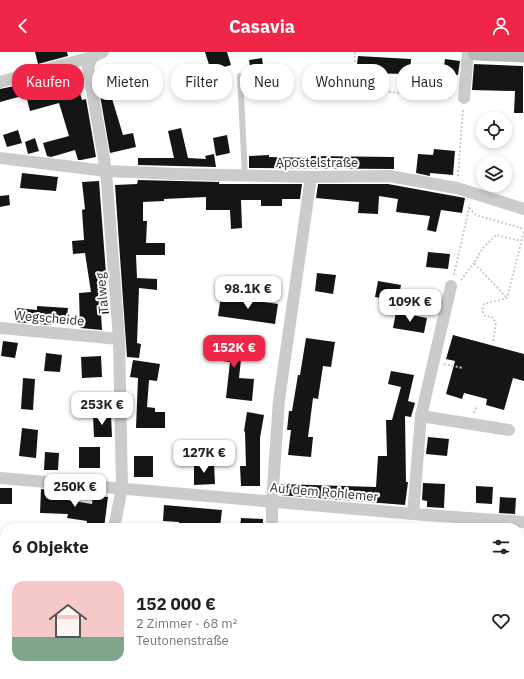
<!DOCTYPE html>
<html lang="de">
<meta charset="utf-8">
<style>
:root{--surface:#fff;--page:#f6f6f6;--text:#222;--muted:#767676;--accent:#ef2648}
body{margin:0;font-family:"IBM Plex Sans",sans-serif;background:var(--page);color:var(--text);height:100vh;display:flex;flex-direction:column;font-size:15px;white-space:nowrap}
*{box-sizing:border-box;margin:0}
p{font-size:13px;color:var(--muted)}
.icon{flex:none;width:22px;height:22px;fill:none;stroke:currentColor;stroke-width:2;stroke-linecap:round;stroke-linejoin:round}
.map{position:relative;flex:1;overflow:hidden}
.drawer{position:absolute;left:0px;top:471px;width:524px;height:156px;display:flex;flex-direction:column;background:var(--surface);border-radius:16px 16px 0 0;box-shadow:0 2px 6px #0003}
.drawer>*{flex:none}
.hud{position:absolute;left:12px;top:12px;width:500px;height:36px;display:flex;gap:8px}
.fabs{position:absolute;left:476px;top:60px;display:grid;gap:8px}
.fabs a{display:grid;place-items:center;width:36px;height:36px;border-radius:50%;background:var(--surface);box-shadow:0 2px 6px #0003;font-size:20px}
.price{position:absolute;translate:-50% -34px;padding:0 9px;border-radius:8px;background:#fff;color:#222;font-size:13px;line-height:26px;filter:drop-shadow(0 1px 2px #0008)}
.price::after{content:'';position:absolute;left:50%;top:24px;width:12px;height:9px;margin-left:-6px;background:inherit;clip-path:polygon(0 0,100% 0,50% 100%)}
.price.selected{background:var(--accent);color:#fff}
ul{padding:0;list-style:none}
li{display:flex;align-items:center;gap:12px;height:100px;padding:0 12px}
li span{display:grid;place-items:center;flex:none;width:112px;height:80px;border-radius:12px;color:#555}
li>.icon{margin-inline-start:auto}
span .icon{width:48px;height:48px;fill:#fffc;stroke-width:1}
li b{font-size:17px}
h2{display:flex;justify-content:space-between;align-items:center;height:48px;padding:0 12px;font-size:17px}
.pill{padding:0 14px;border-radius:16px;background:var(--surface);box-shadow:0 2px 6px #0003;font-size:14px;line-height:36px}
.pill.selected{background:var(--accent);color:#fff}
header{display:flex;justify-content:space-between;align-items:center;height:52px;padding:0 12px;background:var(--accent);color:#fff;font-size:18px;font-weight:800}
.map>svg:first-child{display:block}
.building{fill:#151515}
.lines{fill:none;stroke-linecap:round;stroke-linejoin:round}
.path{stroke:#cbcbcb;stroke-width:2;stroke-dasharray:2 2;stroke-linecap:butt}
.lane{stroke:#cbcbcb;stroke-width:6}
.street{stroke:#cbcbcb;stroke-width:12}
.secondary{stroke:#b8b8b8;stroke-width:17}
.labels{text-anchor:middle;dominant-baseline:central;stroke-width:4;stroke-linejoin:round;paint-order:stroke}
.street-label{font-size:13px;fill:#2e2e2e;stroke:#fff}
</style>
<header><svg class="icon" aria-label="back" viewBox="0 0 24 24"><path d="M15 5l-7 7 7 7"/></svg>Casavia<svg class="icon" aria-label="person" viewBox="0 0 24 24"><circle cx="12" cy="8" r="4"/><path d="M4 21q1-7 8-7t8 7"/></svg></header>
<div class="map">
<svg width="524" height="627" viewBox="0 0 524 627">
<rect width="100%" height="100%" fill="#fff"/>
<g class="building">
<polygon points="35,0 67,0 68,4 38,12"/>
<polygon points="205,0 227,0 231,13 211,19"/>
<polygon points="358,4 411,7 410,22 356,21"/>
<polygon points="262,6 265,27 252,29 249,8"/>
<polygon points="445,7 460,9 458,23 443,21"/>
<polygon points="474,12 523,14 523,61 514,61 515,39 472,38"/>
<polygon points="130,13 135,29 117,35 112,19"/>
<polygon points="73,18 82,48 86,47 96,105 81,108 78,108 75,98 51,105 47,104 43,91 69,84 59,51 30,59 24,35 52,28 51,24"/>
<polygon points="19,33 22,44 0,50 0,37"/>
<polygon points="110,40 123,83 133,81 136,95 110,101 100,43"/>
<polygon points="181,76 188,106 206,107 205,104 214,102 216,115 138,113 138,106 174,106 168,79"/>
<polygon points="18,78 22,91 7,95 3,83"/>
<polygon points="227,83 230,101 216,104 213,86"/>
<polygon points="35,86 39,99 28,102 25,90"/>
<polygon points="434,97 455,99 453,123 430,121 430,124 416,121 418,102 433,103"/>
<polygon points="269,103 269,105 311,106 311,104 394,105 394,117 249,116 249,104"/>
<polygon points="22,121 58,125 56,139 20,136"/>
<polygon points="138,128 219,130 219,132 302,132 300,147 282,147 282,154 261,154 261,148 241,148 242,176 231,177 230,158 206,158 206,145 164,147 164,149 143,150 143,169 147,169 146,191 165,191 165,203 136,203 137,226 157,227 157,238 139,236 137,291 141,292 139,306 127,305 115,133 137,132"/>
<polygon points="99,129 109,261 101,262 102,278 80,276 79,241 91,240 85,201 73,202 72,189 84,188 82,158 85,157 82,130"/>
<polygon points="318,132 388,132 465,146 462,161 441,158 436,180 427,178 430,164 396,160 398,147 379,144 378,162 358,161 359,150 316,146"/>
<polygon points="9,143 10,153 0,155 0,144"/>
<polygon points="428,200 450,202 448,217 426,215"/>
<polygon points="317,221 336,223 333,242 315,239"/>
<polygon points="378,229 401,233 398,249 375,245"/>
<polygon points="221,244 278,252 275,272 218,264"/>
<polygon points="37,254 68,256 67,264 52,266 51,273 16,270 17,256 37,258"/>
<polygon points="396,260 427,266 424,281 393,276"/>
<polygon points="453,283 524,302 524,329 513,326 504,358 486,353 487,347 464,341 462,347 446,342 455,309 446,307"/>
<polygon points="217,286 243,289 239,326 254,327 252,349 226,346 230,310 214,308"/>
<polygon points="306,286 335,290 331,315 323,314 318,347 313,346 308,385 313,385 311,405 288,403 291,378 287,378 289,359 292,359 298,323 300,323"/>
<polygon points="3,289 18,291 15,306 1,304"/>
<polygon points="46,301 62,303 60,320 44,319"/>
<polygon points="101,304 102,325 82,326 81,305"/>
<polygon points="133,308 160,312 157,329 149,328 147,355 155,356 155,360 165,360 165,376 136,376 138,326 130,325"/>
<polygon points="391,319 414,323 408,349 415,351 411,365 405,364 406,430 408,430 405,453 280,443 281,432 376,435 378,404 387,404 386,368 392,368 401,335 388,332"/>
<polygon points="23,326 35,327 33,358 21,357"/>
<polygon points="247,360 264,363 260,386 260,434 241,434 240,414 246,414 245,380 244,379"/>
<polygon points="93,363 111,363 112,385 94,385"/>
<polygon points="22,376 38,378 36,406 19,404"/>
<polygon points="428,385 449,387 447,404 426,402"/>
<rect x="79" y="395" width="21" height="21"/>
<polygon points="45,400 59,401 58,418 44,418"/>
<rect x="134" y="404" width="19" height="21"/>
<polygon points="214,411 215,432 194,433 194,412"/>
<polygon points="423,431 445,432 444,456 427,455 427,449 422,448"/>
<polygon points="476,434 493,435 492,452 476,451"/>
<rect x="0" y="436" width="12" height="16"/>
<polygon points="41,437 61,439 61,447 92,452 93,444 108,445 104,476 86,476 87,469 67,466 68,462 40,461"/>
<polygon points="500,445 516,446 515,462 499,461"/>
<polygon points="164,453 222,458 220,475 193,473 193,476 179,476 179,470 163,469"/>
<polygon points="241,466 263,467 263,476 240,476"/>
</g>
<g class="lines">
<g class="path">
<polyline points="355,0 354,37 452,45"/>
<polyline points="458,124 463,57"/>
<polyline points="469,156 476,163 524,177"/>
<polyline points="454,223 470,152"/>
<polyline points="461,228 474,211"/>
<polyline points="506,245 474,211 483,196 496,183 521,189"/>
<polyline points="493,289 496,271 492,265 485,264 482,259 484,252 507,246 524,179"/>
<polyline points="444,312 463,316"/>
<polyline points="474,361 477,353"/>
</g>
<polyline class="lane" points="240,24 245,124"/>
<g class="street">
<polyline points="92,5 88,15 106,119 119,287 122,436 114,476"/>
<polyline points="0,30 92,5 103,0"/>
<polyline points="464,46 468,0"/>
<polyline points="0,106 106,119 178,122 311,125 389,124 457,136 524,157"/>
<polyline points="0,276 119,287"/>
<polyline points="421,364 509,378"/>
<polyline points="0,426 413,462 524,470"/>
<polyline points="413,462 421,364 451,234"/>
<polyline points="272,476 272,450 279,348 311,125"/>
<polyline points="0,532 5,532"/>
<polyline points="519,557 524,557"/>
<polyline points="271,622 271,627"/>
<polyline points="84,627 84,622"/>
<polyline points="469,627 469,622"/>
</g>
<polyline class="secondary" points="476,0 524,2"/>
</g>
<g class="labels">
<g class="street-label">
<text x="317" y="110">Apostelstraße</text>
<text transform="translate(102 241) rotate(-95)">Talweg</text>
<text transform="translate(49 266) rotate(5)">Wegscheide</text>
<text transform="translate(324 440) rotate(5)">Auf dem Rohlemer</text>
</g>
</g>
</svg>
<div class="fabs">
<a><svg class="icon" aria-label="locate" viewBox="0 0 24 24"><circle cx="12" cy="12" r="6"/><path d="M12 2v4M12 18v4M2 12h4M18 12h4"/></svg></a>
<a><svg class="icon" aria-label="layers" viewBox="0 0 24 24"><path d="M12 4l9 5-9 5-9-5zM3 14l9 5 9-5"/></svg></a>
</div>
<b class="price" style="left:248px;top:258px">98.1K €</b>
<b class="price" style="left:410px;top:271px">109K €</b>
<b class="price selected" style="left:234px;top:317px">152K €</b>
<b class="price" style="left:102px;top:374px">253K €</b>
<b class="price" style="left:204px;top:422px">127K €</b>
<b class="price" style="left:75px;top:456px">250K €</b>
<div class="hud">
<a class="pill selected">Kaufen</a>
<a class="pill">Mieten</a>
<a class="pill">Filter</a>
<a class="pill">Neu</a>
<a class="pill">Wohnung</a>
<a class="pill">Haus</a>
</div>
<section class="drawer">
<h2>6 Objekte<svg class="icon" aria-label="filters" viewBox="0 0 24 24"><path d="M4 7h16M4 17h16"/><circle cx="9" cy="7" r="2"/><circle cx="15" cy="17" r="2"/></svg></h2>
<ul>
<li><span style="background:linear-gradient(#f6c9c9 70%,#7fa58c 0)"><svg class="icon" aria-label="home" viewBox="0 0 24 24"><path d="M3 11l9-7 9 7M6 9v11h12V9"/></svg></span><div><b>152 000 €</b><p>2 Zimmer · 68 m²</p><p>Teutonenstraße</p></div><svg class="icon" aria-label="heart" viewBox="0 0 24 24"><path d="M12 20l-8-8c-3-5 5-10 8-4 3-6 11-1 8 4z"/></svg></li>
</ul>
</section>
</div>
